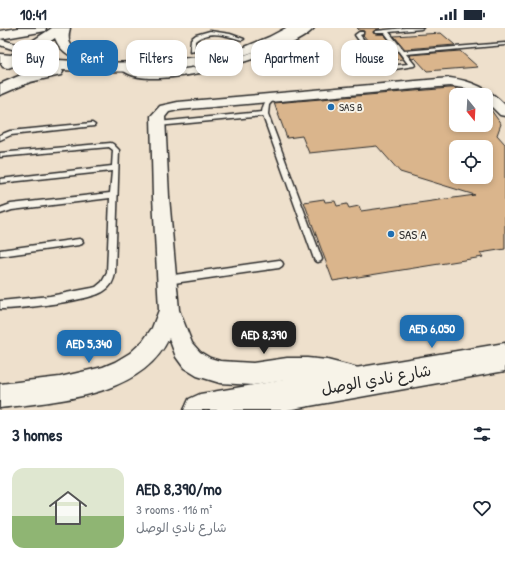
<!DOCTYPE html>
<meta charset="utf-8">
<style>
:root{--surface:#fff;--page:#f2f2f3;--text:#1f2937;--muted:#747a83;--accent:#1f6fb2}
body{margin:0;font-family:"Patrick Hand","Playpen Sans Arabic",sans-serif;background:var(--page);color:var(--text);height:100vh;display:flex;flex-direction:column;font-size:15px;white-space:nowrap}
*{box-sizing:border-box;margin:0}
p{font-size:13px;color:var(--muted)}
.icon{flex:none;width:22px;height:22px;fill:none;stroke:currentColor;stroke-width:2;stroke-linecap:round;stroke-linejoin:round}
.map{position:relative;height:382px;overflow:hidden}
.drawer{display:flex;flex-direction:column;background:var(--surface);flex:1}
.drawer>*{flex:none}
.banner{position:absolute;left:12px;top:12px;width:481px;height:36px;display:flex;gap:8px}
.needle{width:26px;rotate:162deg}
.fabs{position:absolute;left:449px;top:60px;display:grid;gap:8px}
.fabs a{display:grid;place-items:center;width:44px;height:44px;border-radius:8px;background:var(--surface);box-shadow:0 2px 6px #0003;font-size:20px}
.price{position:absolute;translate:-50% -34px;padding:0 9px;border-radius:8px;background:var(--accent);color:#fff;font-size:13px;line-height:26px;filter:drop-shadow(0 1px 2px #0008)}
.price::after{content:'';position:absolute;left:50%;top:24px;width:12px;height:9px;margin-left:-6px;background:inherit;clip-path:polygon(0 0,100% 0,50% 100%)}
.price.on{background:#222;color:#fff}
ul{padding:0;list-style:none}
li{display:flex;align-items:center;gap:12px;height:100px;padding:0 12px}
li span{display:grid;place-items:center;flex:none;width:112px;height:80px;border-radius:12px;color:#555}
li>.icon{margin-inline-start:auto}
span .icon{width:48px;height:48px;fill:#fffc;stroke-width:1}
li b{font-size:17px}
h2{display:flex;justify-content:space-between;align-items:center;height:48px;padding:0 12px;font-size:17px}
.chip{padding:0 14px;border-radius:12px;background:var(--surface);box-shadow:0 2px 6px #0003;font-size:14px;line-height:36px}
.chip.on{background:var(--accent);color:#fff}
.status{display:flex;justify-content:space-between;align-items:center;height:28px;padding:0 20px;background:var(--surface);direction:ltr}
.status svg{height:11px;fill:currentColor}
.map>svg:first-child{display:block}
.building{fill:#dab58c;stroke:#2b2b2b;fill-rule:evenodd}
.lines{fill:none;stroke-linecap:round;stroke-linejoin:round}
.lane-casing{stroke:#2b2b2b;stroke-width:3}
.street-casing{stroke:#2b2b2b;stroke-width:3}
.secondary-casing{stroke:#2b2b2b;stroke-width:3}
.lane{fill:#f7f3e8;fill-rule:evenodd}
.street{fill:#f7f3e8;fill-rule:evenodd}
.secondary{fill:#f7f3e8;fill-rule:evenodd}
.poi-dot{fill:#1f6fb2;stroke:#f7f3e8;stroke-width:1.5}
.labels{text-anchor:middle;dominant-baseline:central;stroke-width:4;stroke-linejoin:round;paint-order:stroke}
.far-poi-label{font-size:11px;fill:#2b2b2b;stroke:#f7f3e8;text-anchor:start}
.poi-label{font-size:13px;fill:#2b2b2b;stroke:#f7f3e8;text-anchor:start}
.near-street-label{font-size:16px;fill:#2b2b2b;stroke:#f7f3e8}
</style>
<div class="status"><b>10:41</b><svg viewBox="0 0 49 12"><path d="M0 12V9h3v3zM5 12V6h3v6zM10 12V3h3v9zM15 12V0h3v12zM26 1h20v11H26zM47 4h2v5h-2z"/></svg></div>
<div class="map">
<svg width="505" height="382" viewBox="0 0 505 382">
<rect width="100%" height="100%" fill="#eee0cc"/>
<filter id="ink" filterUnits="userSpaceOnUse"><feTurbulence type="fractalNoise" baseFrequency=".025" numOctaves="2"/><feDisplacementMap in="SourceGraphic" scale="8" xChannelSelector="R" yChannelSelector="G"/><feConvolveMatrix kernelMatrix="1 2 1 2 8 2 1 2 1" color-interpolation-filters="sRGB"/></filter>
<g filter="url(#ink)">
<g class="building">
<polygon points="357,0 379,0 380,1 375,2 373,5 376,6 384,6 403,31 384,33 363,7 364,3 359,2"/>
<polygon points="441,5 455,17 405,21 394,8"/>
<polygon points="460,23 478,39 427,43 415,30 412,31 409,27"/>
<path d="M450 60H456V97H486V75L501 96 497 107 505 116V221L480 225 483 229 333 253 304 174 324 171 325 174 335 173 337 178 347 176 349 180 359 178 361 183 475 167 400 144 377 118 309 125 302 108 287 110 274 75ZM456 119H486V149H456Z"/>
</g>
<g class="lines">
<g class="lane-casing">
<g id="lane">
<polygon points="405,0 423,0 421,1 389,4 404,23 505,15 505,17 406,26 415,37 414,38 389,42 379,40 355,7 359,4 363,4 363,6 360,7 383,38 389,38 408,36 385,5 376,5 374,4 376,3"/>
<path d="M210 3 230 6 244 11 242 12C226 8 210 1 195 13V23L190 24 191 11 196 7Z"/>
<path d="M272 68 275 70 269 77 268 86 322 231 321 233 318 234 315 233 314 231 263 88 158 98 155 96 158 94 262 84C263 78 265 71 272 68Z"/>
<polygon points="92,95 95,97 94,98 11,107 0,112 0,107 10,103"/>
<path d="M111 115 113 116 119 122 115 245C114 252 111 259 104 263 90 273 20 281 0 281V273L50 268 92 260 96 259 102 254 107 245 110 170 12 182 0 186V180L11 176 110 165 112 143 0 155V151L112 138 113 122 109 119 0 129V125Z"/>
<polygon points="79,211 82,212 83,214 82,216 79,217 0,228 0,222"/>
<polygon points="279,232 282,234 283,236 282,238 279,240 167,256 164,255 162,252 164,249 167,248"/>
</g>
</g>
<g class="street-casing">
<g id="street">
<path d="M302 0H314C293 26 143 70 121 40L123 38C130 36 134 39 140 41 146 43 153 44 159 43 208 42 261 26 302 0Z"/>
<polygon points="0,11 22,18 23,20 18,23 0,17"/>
<path d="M450 50C473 53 489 61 505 77V88L500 87 486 73V67H479L464 60 450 58 178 82 169 84 165 89 169 169 179 282 192 315 200 324 210 330 220 333 253 335 287 330H307L327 332 362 341 365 349 362 357 354 360 327 354 307 352H287L253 357 220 355 197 348 184 340 176 329 169 310C142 369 56 373 0 380V356L60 349 103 339 115 334 130 325 143 313 152 300 159 282 153 169 151 88 160 78 178 74Z"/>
</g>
</g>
<g class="secondary-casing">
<g id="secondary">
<polygon points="18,0 46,0 45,3 40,4 0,11 0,3"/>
<path d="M52 0H70C62 30 92 18 101 31L97 35 147 34 199 29 245 19 269 9 286 0H302L301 3C226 44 146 46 62 42L63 44 61 47 30 54 0 67V56L21 47 48 41 16 37 8 40 3 39 1 36 2 34H0V26L11 27ZM55 10C61 26 75 31 91 34L26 30Z"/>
<polygon points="505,315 505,343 287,382 184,382 189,371 200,366"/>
</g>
</g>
<use href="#lane" class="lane"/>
<use href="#street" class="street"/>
<use href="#secondary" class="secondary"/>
</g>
</g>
<g class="poi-dot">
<circle cx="331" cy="79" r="4"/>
<circle cx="391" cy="206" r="4"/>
</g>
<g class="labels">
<g class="far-poi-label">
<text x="339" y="79">SAS B</text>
</g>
<g class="poi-label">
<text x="399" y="206">SAS A</text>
</g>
<g class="near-street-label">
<text transform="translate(376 351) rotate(-10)">شارع نادي الوصل</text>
</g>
</g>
</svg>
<div class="fabs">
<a><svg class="needle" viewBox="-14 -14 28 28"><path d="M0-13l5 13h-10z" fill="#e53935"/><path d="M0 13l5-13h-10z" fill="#747a83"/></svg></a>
<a><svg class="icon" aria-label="locate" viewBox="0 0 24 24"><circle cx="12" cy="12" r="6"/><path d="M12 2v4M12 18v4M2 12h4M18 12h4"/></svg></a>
</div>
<b class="price" style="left:432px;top:321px">AED 6,050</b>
<b class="price on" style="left:264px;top:327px">AED 8,390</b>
<b class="price" style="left:89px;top:336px">AED 5,340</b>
<div class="banner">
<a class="chip">Buy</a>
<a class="chip on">Rent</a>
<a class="chip">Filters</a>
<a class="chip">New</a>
<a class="chip">Apartment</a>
<a class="chip">House</a>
</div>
</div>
<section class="drawer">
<h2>3 homes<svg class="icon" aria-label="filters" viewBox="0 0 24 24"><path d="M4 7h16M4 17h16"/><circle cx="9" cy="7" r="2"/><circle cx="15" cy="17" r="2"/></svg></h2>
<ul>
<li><span style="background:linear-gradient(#dfe7d0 60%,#8fb573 0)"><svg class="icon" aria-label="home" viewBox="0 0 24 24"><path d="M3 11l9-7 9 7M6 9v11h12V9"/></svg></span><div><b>AED 8,390/mo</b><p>3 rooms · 116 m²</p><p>شارع نادي الوصل</p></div><svg class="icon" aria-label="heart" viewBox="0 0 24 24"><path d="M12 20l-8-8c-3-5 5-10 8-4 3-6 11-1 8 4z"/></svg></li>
</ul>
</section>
